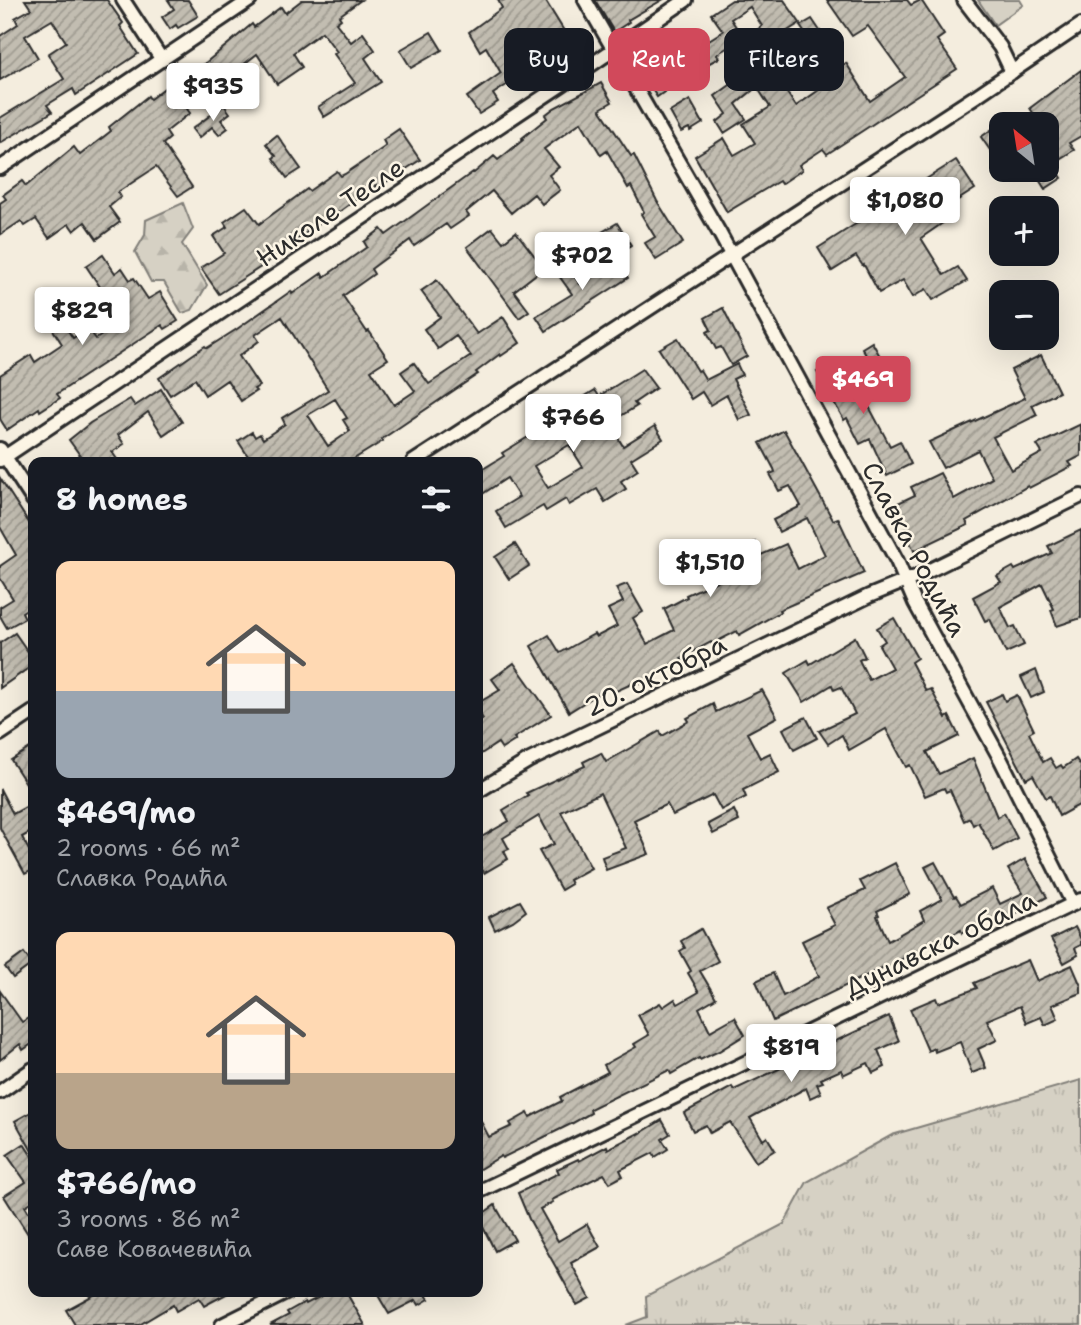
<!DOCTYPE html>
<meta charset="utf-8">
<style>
:root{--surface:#171b24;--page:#20242c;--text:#f1f3f6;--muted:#9ea1a6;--accent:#d1495b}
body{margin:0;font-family:"Shantell Sans",sans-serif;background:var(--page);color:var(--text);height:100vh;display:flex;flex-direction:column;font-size:26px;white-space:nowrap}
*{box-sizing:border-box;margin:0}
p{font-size:23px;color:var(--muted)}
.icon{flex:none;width:38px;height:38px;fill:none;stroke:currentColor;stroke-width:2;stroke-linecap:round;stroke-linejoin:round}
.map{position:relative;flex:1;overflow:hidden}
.sheet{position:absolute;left:28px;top:457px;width:455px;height:840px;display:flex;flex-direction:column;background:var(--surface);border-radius:14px;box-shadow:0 7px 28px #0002}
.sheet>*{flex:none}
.top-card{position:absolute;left:504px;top:28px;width:471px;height:63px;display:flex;gap:14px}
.needle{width:46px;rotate:330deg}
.buttons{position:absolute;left:989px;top:112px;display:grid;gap:14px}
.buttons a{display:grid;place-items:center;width:70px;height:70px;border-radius:14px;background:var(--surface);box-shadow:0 7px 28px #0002;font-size:35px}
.price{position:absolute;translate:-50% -60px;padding:0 16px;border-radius:7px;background:#fff;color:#222;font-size:23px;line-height:46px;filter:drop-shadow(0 2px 4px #0008)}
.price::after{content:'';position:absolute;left:50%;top:42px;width:21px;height:16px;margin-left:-10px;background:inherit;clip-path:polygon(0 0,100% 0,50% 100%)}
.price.selected{background:var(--accent);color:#fff}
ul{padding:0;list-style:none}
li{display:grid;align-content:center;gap:14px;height:371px;padding:0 28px}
li span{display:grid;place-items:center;height:217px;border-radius:14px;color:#555}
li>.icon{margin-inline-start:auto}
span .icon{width:126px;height:126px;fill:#fffc;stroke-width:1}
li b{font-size:30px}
h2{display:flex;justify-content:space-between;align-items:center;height:84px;padding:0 28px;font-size:30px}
.chip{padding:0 24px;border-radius:14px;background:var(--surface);box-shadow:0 7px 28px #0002;font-size:24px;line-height:63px}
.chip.selected{background:var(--accent);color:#fff}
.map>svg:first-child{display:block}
.forest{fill:url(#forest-firs);stroke:#807e78;stroke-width:2}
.park{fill:url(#park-tufts);stroke:#807e78;stroke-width:2}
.garden{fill:#d6d1c4;stroke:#807e78;stroke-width:2}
.building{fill:url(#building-hatch);stroke:#2b2b2b;stroke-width:2;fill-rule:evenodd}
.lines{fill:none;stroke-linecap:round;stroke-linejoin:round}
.street-casing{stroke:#2b2b2b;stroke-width:18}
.street{stroke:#fcf5e5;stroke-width:12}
.labels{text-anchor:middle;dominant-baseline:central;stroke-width:5;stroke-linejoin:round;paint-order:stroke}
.street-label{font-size:26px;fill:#2b2b2b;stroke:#fcf5e5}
</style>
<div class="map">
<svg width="1081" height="1325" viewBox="0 0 1081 1325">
<defs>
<pattern id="forest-firs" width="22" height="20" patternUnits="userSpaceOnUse" patternTransform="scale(1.75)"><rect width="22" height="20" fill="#d6d1c4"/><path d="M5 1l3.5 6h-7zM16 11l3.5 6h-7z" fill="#b8b4a9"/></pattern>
<pattern id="park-tufts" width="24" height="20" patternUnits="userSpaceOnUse" patternTransform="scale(1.75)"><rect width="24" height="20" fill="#d6d1c4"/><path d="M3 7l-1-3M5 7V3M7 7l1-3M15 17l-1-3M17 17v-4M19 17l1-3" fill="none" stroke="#b8b4a9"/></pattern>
<pattern id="building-hatch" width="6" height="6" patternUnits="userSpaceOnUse" patternTransform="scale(1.75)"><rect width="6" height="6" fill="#c2bdb1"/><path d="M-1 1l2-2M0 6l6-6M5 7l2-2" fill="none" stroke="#9e9a90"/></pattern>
</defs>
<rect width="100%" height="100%" fill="#f4edde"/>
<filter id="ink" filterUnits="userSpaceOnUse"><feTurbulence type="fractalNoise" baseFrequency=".0143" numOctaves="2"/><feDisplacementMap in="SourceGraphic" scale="14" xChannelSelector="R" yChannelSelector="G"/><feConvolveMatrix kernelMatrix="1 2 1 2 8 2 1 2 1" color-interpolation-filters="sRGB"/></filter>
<g filter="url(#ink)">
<polygon class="forest" points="183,203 193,229 182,244 207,285 192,310 182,313 164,282 151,282 135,252 145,235 146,220"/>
<polygon class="park" points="1081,1080 1081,1325 626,1325 647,1317 646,1296 784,1224 807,1182 892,1135"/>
<polygon class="garden" points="978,0 1020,0 1023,5 995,25"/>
<g class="building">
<polygon points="25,0 107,0 123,23 120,26 138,54 76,95 73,89 47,105 52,112 0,143 0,118 64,79 48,54 66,42 52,20 25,36 38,58 0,80 0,36 18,24 15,18 31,9"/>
<polygon points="168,0 188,0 198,16 178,28 176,25 170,29 162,17 174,9"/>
<polygon points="302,0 361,0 339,16 341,19 336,23 351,42 363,33 375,50 365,58 381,82 324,117 318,107 355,83 334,54 337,52 322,32 293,53 302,67 277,84 257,54 187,109 190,113 166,132 170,138 163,144 192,187 178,196 156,167 118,192 121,197 109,207 120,222 97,239 85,222 74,231 69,224 49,238 36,219 25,226 21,221 0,235 0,203 6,199 3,195 22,181 26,186 74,147 80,155 111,131 109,127 148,96 150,99 175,80 179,85 252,24 254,27 281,7 285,13"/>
<polygon points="498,0 545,0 580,57 558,70 552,60 523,77 522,75 493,94 498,102 479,114 467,97 501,73 486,47 480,51 469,32 502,8"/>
<polygon points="595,0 662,0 628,20 629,22 614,32"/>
<polygon points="732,0 784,0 800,23 778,37 787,53 768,65 796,106 819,90 808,71 824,61 800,26 812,19 843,65 846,63 870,101 905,77 868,26 852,36 827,0 907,0 911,5 921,0 944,35 937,40 957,69 827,154 823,149 799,165 802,170 781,184 779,181 727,212 695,156 724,138 734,155 755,143 743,124 770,107 757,87 736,104 746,119 724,133 717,122 727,114 715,96 759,64 742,42 762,26 750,7 731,19 743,38 717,54 719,58 685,76 677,60 723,31 711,14"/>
<polygon points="431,32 442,50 411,68 400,50"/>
<polygon points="675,38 684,52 654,71 667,90 657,97 635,63"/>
<polygon points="1081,70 1081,136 1069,143 1074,150 1053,163 1062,178 1045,189 1033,170 1046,170 1046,124 1018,124 1033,113 1030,108"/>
<path d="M601 83 612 102 600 109 631 156 634 155 657 201 683 243 656 260 645 243 655 237 641 214 644 212 631 186 628 188 607 151 601 155 581 122 544 149 559 167 549 175 560 190 542 204 534 194 511 213 492 191 466 212 469 216 450 229 446 224 414 246 410 240 371 269 374 274 343 296 367 332 369 331 388 359 371 370 394 405 415 391 401 372 414 363 429 384 471 356 456 336 438 349 424 329 440 317 421 291 437 280 477 334 503 317 520 343 501 356 500 354 476 372 478 374 382 439 383 441 349 462H284L280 456 270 462H252L238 441 252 432 255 437 260 434 263 439 285 424 282 418 328 390 282 317 255 335 259 341 239 356 259 386 254 389 256 391 241 401 227 380 205 395 195 379 170 395 159 378 205 346 207 348 237 329 291 291 292 294 322 273 324 277 367 247 364 242 381 229 386 235 473 172 474 173 494 156 498 160 523 140 522 138 547 118 545 115 554 108ZM335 399 347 418 343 420 350 431 328 446 308 415Z"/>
<polygon points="690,100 703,123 690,131 689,128 681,132 670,112"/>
<polygon points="224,105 230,113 221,120 228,128 219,135 212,127 199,138 192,129"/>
<polygon points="1001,123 1001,166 981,137"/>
<polygon points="399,129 420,160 377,188 376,185 324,223 322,221 264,265 219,294 201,268 224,253 213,236 227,227 224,222 246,207 259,224 307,189 309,191 337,171 341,176 345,174 386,146 383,140"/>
<polygon points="277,135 301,169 287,178 273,158 276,156 266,144"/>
<polygon points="956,160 975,189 944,209 950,218 921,238 944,275 958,267 967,281 933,300 926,289 913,297 903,280 879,293 864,265 863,266 856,256 832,271 818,248"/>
<polygon points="617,223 631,245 617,255 602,232"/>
<polygon points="492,228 503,242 516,232 544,268 514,291 529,311 519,318 467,247"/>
<polygon points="103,255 115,273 122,268 130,280 134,278 148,299 160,292 178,321 165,329 162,325 57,394 60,398 40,411 39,408 7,430 0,419 0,375 31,355 35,362 62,344 48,322 58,316 73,338 88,328 96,339 123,321 86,266"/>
<polygon points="616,258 628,278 546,331 536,316 572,294 554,269 564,262 580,284"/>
<polygon points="723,308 747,356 731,365 721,347 716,349 707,332 711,330 705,318"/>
<polygon points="678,338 698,371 700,370 706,380 737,364 742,375 733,379 751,415 739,420 727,395 710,405 702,392 691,399 659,349"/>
<polygon points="872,342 889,372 878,377 862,348"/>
<polygon points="1041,355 1059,392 1032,405 1037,415 993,437 1011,470 1042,453 1037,445 1081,424 1081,456 1069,462 1072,466 1029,488 1028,486 966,521 968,525 914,551 904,529 908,528 896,504 915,495 911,487 940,473 954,499 992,478 978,450 943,468 929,442 1025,398 1011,370"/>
<polygon points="840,361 852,389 874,378 881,393 866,401 890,446 900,441 911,464 887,476 870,439 860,444 847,418 844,420 817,372"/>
<path d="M642 369 656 388 634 403 637 406 609 423 623 446 655 426 663 439 631 459 638 470 621 481 626 489 605 502 597 489 569 505 566 499 546 511 543 506 506 528 496 511 519 497 507 478 478 497V472L504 456 502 453 577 407 574 403 595 390 599 396ZM569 445 583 467 548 488 534 466Z"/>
<polygon points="161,389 182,422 163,435 148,412 118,435 124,444 112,452 119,462 85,462 69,440 90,423 130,399 135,406"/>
<polygon points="784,430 833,520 838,518 864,573 779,610 780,612 739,635 737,631 712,644 711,642 681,658 683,661 640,684 638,681 612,693 609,687 569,712 531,646 549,635 560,653 594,634 596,637 617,626 608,609 623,602 616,588 627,584 643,612 633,618 647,644 674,630 664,609 687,597 686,595 737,572 729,554 755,542 761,555 786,544 798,569 825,555 807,518 779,532 773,520 801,506 790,486 779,491 770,474 775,472 774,469 760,443"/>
<polygon points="0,478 33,529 33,605 22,612 25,618 7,628 0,616 0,607 13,599 0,578 0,566 16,555 0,527"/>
<polygon points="1081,530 1081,618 1057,626 1051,610 1054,609 1042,584 1000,607 1010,628 1015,626 1024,645 1006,653 990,619 985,621 973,597 1001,582 997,576 1013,567 1015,570 1052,553 1048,546"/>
<polygon points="515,544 529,566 509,579 495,557"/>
<polygon points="894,618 917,658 911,662 926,691 931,689 946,718 949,716 959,736 927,752 939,774 973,758 997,817 1004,813 1017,838 994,851 978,822 973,825 970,818 964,821 950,790 946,792 944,788 925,796 910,765 906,767 886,729 849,750 842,735 828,744 819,731 855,714 841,687 834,690 832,685 804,702 786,673 808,660 810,664 855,637 865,657 859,660 869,680 892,668 879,645 885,641 877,628"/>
<polygon points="15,633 33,659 33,665 0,688 0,643"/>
<polygon points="514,663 551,715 514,738 516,740 502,749 498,743 478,756 478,722 483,719 478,711 478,703 500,690 492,679"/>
<polygon points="1036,670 1044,692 1031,698 1021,677"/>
<polygon points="762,690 777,717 747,733 760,758 770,753 779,772 743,790 746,797 721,810 713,795 673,815 667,804 634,820 649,854 606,870 602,857 626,848 600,793 561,812 591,868 569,880 571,884 561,890 539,851 554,844 539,816 503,838 509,849 504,851 508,859 484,873 478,862 478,839 509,821 503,810 528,795 526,793 585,766 583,762 601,753 606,762 660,731 662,736 689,721 687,718 713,704 716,712"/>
<polygon points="1002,694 1005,701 1017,695 1034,730 1029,733 1043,762 1050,758 1056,768 1061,765 1063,768 1076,759 1081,766 1081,804 1059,816 1050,796 1046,798 1033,775 1026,779 986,702"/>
<polygon points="806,717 817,738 794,750 783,729"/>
<polygon points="33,746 33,794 11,760"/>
<polygon points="0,789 13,814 33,803 33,831 22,837 33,858 33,870 25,874 0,828"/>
<polygon points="734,810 739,821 713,834 708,824"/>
<polygon points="1025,859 1047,897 994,926 990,918 962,933 961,930 937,943 935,940 897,962 899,965 888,970 886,966 773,1021 756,981 773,973 783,996 819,976 802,941 835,925 826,908 865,890 860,881 895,863 910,894 877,911 879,915 877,916 888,941 924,920 920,911 942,899 925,867 935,862 954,897 956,896 961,904 992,888 1000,904 1023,893 1008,869"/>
<polygon points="520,901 526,911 513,921 495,930 489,917"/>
<polygon points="1075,927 1081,939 1081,945 1075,948 1078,955 1064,963 1051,939"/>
<polygon points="701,929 718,961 700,971 716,998 699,1008 710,1031 735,1017 745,1035 719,1051 700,1060 699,1058 671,1074 669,1070 590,1109 591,1113 571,1124 502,1158 501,1156 478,1170 478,1116 489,1137 512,1126 510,1123 528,1113 530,1117 562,1101 560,1097 608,1072 604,1065 636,1047 634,1044 649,1035 638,1015 660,1003 663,1007 675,999 678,1004 699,992 688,973 691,971 680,951 685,948 681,941"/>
<polygon points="24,953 32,964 13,978 5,967"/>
<polygon points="1028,960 1037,981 1072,965 1081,986 1081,993 1052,1005 1058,1019 1045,1025 1041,1017 1027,1023 1020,1006 987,1020 997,1040 978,1049 986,1068 972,1073 960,1042 935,1052 934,1048 928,1051 910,1009 936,998 938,1003 977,988 974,983"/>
<polygon points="0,991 22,1022 33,1015 33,1043 23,1050 20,1044 0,1060"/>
<polygon points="889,1016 899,1041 878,1050 885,1067 873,1073 868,1063 843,1075 841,1070 821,1079 823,1082 817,1084 821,1093 810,1098 806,1088 750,1118 763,1140 767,1137 775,1150 756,1162 730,1122 710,1133 706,1125 693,1131 684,1113 732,1087 734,1090 794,1062 793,1058 809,1051 810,1053"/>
<polygon points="33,1111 33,1153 15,1121"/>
<polygon points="662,1120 670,1134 662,1139 668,1149 655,1157 653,1153 620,1170 623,1176 610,1183 604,1174 552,1200 553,1202 540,1209 558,1241 587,1224 600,1247 571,1263 590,1298 577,1305 529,1219 518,1193 559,1173 557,1169 578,1159 579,1161 607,1146 608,1149 639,1133 639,1134"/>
<polygon points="24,1144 33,1158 33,1201 25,1206 33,1219 33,1242 4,1196 26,1182 7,1155"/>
<polygon points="495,1205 515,1240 495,1251 478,1217"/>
<polygon points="99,1292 230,1292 204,1306 199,1298 176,1311 173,1305 139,1325 75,1325 66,1310"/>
<polygon points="329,1292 346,1292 365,1325 270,1325 289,1315 287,1312 305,1302 306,1304"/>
<polygon points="376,1292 434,1292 426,1295 429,1299 419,1305 416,1300 389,1314"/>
</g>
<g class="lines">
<g class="street-casing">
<g id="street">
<polyline points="123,0 162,60"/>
<polyline points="585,0 720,234 897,561 915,603 1001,760 1073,904"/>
<polyline points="964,0 1000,47 1012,72"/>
<polyline points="0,168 250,0"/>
<polyline points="0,449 33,500"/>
<polyline points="0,460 585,69 686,0"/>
<polyline points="413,462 976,96 1081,25"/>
<polyline points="0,734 33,712"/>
<polyline points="478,791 528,761 869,596 918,576 1081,496"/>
<polyline points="0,1092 33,1069"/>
<polyline points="478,1192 1081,900"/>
<polyline points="222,1325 288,1292"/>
</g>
</g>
<use href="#street" class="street"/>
</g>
</g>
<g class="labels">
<g class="street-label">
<text transform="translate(330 212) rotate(-34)">Николе Тесле</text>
<text transform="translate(915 549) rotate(62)">Славка Родића</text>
<text transform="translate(655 675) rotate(-26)">20. октобра</text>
<text transform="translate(940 943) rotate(-26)">Дунавска обала</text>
</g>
</g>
</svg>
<div class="buttons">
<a><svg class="needle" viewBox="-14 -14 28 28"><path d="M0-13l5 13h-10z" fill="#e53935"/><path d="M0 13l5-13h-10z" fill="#9ea1a6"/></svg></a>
<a>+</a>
<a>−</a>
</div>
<b class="price" style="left:213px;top:123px">$935</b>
<b class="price" style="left:905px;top:237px">$1,080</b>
<b class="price" style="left:582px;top:292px">$702</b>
<b class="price" style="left:82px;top:347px">$829</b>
<b class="price selected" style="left:863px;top:416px">$469</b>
<b class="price" style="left:573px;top:454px">$766</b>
<b class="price" style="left:710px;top:599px">$1,510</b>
<b class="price" style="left:791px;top:1084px">$819</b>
<div class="top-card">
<a class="chip">Buy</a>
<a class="chip selected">Rent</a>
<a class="chip">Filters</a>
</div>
<section class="sheet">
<h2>8 homes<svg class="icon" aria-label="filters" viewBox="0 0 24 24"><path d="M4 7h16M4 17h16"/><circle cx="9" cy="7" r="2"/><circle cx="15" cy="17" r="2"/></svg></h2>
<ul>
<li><span style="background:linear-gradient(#ffd9b3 60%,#9aa5b1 0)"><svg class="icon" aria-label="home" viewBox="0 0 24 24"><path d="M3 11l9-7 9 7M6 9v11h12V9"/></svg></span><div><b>$469/mo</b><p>2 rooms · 66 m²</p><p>Славка Родића</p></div></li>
<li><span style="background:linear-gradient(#ffd9b3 65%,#b9a48a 0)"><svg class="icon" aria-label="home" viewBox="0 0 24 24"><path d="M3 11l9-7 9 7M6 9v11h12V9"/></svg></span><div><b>$766/mo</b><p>3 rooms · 86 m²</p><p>Саве Ковачевића</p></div></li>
</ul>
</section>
</div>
